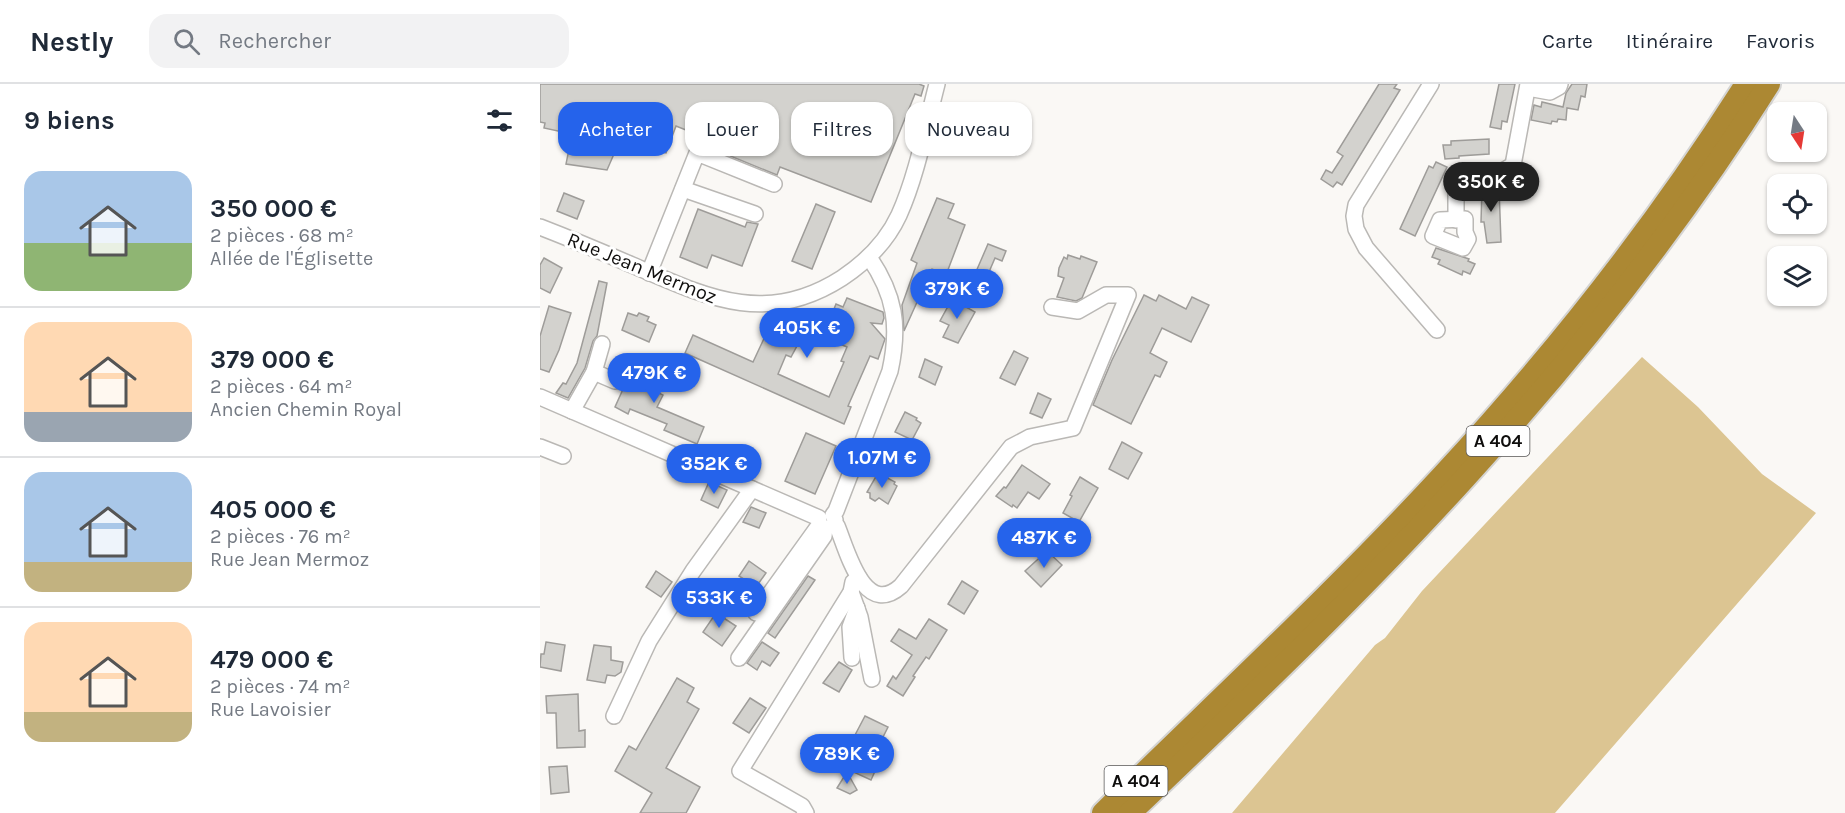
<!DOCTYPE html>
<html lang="fr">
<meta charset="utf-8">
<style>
:root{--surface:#fff;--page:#f2f2f3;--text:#1f2937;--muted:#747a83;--line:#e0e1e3;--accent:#2563eb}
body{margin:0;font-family:Karla,sans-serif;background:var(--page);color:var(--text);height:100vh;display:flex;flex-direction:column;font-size:22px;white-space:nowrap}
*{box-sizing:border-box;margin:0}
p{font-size:20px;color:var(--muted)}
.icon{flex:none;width:33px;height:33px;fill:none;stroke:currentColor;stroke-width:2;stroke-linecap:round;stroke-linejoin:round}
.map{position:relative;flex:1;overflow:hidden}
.panel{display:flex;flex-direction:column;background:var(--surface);width:540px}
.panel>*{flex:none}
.top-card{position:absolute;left:18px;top:18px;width:570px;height:54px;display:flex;gap:12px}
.needle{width:39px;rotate:168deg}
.fabs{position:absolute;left:1227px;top:18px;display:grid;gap:12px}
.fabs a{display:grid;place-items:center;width:60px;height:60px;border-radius:12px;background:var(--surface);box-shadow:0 2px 4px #0004;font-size:30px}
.price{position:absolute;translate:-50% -51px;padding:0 14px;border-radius:21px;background:var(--accent);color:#fff;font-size:20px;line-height:39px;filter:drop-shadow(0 2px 3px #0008)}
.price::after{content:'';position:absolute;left:50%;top:36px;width:18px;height:14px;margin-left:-9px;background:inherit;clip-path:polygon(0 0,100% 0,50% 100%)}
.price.current{background:#222;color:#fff}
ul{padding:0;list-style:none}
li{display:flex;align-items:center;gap:18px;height:150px;padding:0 24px}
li+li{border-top:2px solid var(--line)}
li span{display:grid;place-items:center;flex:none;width:168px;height:120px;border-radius:18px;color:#555}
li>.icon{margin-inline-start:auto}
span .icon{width:72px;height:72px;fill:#fffc;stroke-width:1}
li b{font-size:26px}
h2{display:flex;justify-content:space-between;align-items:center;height:72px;padding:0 24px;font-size:26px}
.tag{padding:0 21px;border-radius:18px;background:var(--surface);box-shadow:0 2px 4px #0004;font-size:21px;line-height:54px}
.tag.current{background:var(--accent);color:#fff}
header{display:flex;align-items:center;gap:36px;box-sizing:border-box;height:84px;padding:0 30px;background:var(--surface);border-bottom:2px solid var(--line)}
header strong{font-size:28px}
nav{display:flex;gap:33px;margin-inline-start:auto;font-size:21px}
.search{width:420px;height:54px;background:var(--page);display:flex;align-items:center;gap:15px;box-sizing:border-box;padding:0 21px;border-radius:18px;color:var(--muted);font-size:22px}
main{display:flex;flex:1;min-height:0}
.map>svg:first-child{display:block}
.green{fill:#dcc592}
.building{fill:#d3d2ce;stroke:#9e9c99;stroke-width:1.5}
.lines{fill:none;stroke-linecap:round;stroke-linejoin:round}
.minor-casing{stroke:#bab8b5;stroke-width:18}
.highway-casing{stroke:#d4d4d3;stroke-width:26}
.minor{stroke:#fff;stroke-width:15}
.highway{stroke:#ac8833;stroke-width:22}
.labels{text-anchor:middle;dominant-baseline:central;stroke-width:6;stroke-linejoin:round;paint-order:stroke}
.shield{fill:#fff;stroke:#575656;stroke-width:1.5}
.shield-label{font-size:18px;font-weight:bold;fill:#0f0e0d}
.street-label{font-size:20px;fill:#0f0e0d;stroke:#fff}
</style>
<header>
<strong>Nestly</strong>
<div class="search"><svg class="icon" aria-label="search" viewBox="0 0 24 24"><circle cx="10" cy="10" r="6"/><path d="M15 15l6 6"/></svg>Rechercher</div>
<nav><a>Carte</a><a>Itinéraire</a><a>Favoris</a></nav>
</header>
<main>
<section class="panel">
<h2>9 biens<svg class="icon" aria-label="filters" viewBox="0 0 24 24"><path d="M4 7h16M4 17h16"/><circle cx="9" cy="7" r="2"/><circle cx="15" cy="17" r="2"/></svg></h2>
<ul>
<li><span style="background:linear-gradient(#a9c7e8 60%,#8fb573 0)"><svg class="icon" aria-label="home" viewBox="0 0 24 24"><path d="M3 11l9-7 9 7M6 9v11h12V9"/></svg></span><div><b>350 000 €</b><p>2 pièces · 68 m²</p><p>Allée de l'Églisette</p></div></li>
<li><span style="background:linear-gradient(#ffd9b3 75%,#9aa5b1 0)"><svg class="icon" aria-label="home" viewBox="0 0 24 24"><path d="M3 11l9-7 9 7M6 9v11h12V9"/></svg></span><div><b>379 000 €</b><p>2 pièces · 64 m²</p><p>Ancien Chemin Royal</p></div></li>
<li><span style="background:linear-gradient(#a9c7e8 75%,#c2b280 0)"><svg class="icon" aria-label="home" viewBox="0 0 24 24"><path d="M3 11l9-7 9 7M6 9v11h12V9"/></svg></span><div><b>405 000 €</b><p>2 pièces · 76 m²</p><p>Rue Jean Mermoz</p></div></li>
<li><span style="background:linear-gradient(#ffd9b3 75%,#c2b280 0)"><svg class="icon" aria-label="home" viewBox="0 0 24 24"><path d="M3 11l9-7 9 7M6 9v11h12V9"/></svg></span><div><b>479 000 €</b><p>2 pièces · 74 m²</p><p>Rue Lavoisier</p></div></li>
</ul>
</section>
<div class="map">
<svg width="1305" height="729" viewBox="0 0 1305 729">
<rect width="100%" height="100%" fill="#faf8f5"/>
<polygon class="green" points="1102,273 1158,323 1222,390 1276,429 1015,729 692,729 835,561 845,554 882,507"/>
<g class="building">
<polygon points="0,0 379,0 384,2 381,12 375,10 331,118 240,83 237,91 188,71 191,64 136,42 126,69 83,61 77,63 67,86 26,80 32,50 4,44 5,39 0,38"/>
<polygon points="839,0 857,0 854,4 860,6 802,101 797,98 793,103 781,95 786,86 792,89 803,72 797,68"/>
<polygon points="959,0 975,0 967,38 962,37 961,45 950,43"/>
<polygon points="1032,0 1047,0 1045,13 1041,12 1038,26 1027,24 1026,36 1018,35 1017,38 1012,37 1011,40 991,36 994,21 1001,23 1002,18 1023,23 1026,9"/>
<polygon points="949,55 949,70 919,72 919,74 905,75 903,61 911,61 911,57"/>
<polygon points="896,78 907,83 875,152 860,145 889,82 893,84"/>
<polygon points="955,98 955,104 959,104 961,158 947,159 944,138 941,138 942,104 944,104 944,99"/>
<polygon points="24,109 44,117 37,135 17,127"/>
<polygon points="397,114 414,120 408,134 425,141 406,191 392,185 364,247 362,221 377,179 371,176"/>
<polygon points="276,120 295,128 272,185 252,177"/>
<polygon points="158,125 205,143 207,138 218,140 202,182 172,171 167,184 140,173"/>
<polygon points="448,160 466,167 462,177 455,174 446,195 435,190"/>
<polygon points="896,164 929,175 928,177 935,180 930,190 923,187 922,191 898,180 900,176 892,173"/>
<polygon points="528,171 540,175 541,172 557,178 542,214 536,217 517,213 524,194 518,192 519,184 524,173 527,175"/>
<polygon points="4,174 22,184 10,209 0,204 0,181"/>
<polygon points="59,197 67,199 57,252 53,257 45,284 28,314 16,309 23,299 26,300 37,279"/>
<polygon points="604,211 616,217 619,211 646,225 652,213 669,221 651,258 622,244 610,269 627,278 620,293 615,291 591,340 553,321 572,276"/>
<polygon points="307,214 343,228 344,234 342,240 331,239 345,255 338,275 330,272 308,322 311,323 304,340 145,269 153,251 213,278 227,248 241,254 242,252 258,260 251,273 246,271 238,290 289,313 304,278 301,277 307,263 264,245 269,233 288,240 296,220 303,223"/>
<polygon points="412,215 435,228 418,259 403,253 409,241 400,237"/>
<polygon points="9,222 31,229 19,266 9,288 0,285 0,252"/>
<polygon points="88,229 97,232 99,229 109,233 107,237 116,241 109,258 82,246"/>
<polygon points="474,267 488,274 475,301 460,294"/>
<polygon points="98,272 112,278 102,301 123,311 117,323 164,343 157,360 124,346 127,340 90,325 88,330 75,323"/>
<polygon points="385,275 402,283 395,301 379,293"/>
<polygon points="498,309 511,315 502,334 490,329"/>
<polygon points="365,328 377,334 376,336 381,339 372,356 355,348"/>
<polygon points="266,349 296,362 275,410 245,397"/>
<polygon points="582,358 602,369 588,395 569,385"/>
<polygon points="482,381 510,400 499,415 488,408 477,424 473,421 472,423 456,412 464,403 466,404"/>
<polygon points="338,389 355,398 354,400 357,402 348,420 339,414 335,417 330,414 330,409 327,408"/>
<polygon points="540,393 558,404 539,438 523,429 532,412 530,411"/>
<polygon points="169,398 187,406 178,424 161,416"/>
<polygon points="211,423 226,429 219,444 203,438"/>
<polygon points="507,467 522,481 501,503 485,487"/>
<polygon points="209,477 226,489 216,503 199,492"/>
<polygon points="116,487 132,498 121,513 106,503"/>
<polygon points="268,492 275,496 235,554 228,549"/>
<polygon points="422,497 438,507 424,530 408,520"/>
<polygon points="176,529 196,542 182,562 163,548"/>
<polygon points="389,535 407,546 389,575 386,573 373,592 375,593 363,612 347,602 353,592 356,595 372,571 351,557 359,545 376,555"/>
<polygon points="6,558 25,561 21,587 0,583 1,570 4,570"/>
<polygon points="222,558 239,569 230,582 222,577 217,586 207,579"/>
<polygon points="54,561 71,563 71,576 83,578 81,588 75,592 67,591 65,599 47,596"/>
<polygon points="299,578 312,586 299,608 283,599"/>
<polygon points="137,594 154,604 147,618 159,625 126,684 160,703 146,729 100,729 112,709 75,687 89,662 96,666"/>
<polygon points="38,610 39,647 45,646 45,663 17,664 16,629 7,629 6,612"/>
<polygon points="210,614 226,624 209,649 193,639"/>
<polygon points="325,632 348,643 340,659 332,656 321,679 336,685 331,696 309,686 314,676 304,672"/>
<polygon points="27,682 29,708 11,710 9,683"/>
<polygon points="307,688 317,706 310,710 297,704"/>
</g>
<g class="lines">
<g class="minor-casing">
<g id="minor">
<polyline points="891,0 816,121 814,132 816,145 826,164 897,246"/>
<polyline points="988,4 1010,8 1019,3 1020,0"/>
<polyline points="143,105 215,130"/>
<polygon points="925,135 925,148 928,155 923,164 893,152 900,136"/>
<polyline points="916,136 916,100 923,91 961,88 973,81 988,0"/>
<path d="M0 143C31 155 62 168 92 181 166 213 226 243 302 194 326 178 347 157 359 131 377 91 386 42 397 0"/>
<path d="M329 173C355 211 360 242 350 287L296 427 293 431 295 436 294 440 297 442C307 466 324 535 361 502L471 363 490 353 533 344 588 211H566L538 227 512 223"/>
<polyline points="109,189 157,69 234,100"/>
<polyline points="54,288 62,260"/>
<polyline points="0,313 279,434"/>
<polyline points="32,327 54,288 75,297"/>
<polyline points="0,363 23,372"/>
<polyline points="311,508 320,533 332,595"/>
<polyline points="216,529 280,440"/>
<polyline points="199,574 284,452 285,444"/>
<polyline points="312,574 310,543 317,524"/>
<polyline points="74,632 109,557 153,487 212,405"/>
<polyline points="266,729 262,722 200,687 311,508 313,498 319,494"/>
</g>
</g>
<g class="highway-casing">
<g id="highway">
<path d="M563 729C677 617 795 508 903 391 1015 270 1118 139 1206 0"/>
<path d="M590 729C704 620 819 511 925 394 1036 272 1141 140 1229 0"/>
</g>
</g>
<use href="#minor" class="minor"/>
<use href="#highway" class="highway"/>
</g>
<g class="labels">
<g class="shield">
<rect x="926.5" y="342" width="63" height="30" rx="4.5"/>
<rect x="564.5" y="682" width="63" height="30" rx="4.5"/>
</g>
<g class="shield-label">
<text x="958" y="357">A 404</text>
<text x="596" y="697">A 404</text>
</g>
<g class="street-label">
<text transform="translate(102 184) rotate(22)">Rue Jean Mermoz</text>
</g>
</g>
</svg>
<div class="fabs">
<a><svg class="needle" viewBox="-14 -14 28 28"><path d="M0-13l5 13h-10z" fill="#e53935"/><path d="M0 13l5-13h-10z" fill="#747a83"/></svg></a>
<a><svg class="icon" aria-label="locate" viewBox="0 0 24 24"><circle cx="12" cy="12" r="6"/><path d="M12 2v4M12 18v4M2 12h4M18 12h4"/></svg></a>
<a><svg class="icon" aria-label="layers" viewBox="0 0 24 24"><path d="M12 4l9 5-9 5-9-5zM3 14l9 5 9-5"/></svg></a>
</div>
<b class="price current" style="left:951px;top:129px">350K €</b>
<b class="price" style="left:417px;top:236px">379K €</b>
<b class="price" style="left:267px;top:275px">405K €</b>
<b class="price" style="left:114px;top:320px">479K €</b>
<b class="price" style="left:342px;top:405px">1.07M €</b>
<b class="price" style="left:174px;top:411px">352K €</b>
<b class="price" style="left:504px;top:485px">487K €</b>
<b class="price" style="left:179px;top:545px">533K €</b>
<b class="price" style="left:307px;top:701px">789K €</b>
<div class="top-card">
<a class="tag current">Acheter</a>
<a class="tag">Louer</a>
<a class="tag">Filtres</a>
<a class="tag">Nouveau</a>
</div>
</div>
</main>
